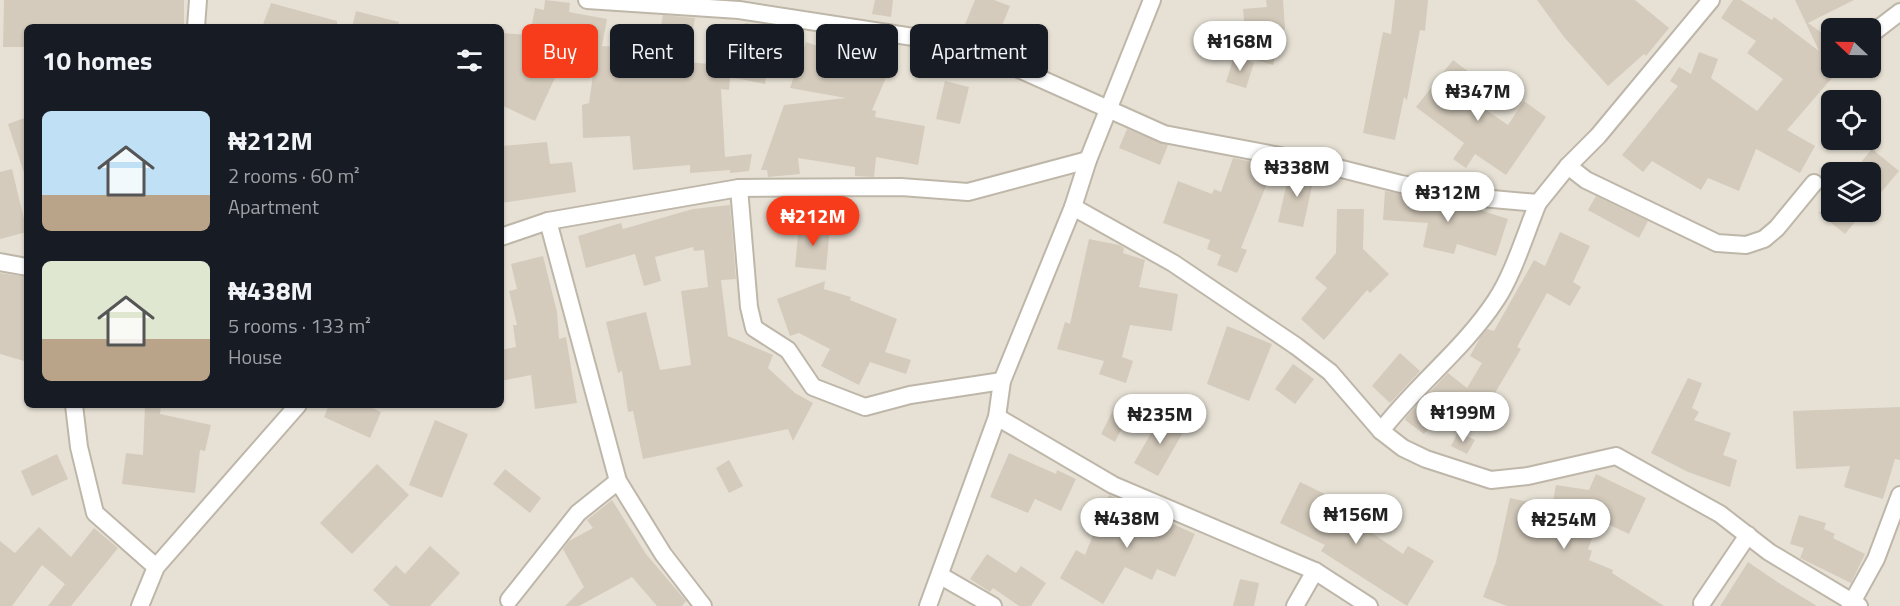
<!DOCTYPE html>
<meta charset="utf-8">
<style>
:root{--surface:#171b24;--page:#20242c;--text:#f1f3f6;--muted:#9ea1a6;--accent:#f63c1a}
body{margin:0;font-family:"Titillium Web",sans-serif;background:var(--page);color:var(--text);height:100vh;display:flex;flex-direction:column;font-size:22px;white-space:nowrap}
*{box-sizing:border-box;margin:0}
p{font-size:20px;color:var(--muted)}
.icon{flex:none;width:33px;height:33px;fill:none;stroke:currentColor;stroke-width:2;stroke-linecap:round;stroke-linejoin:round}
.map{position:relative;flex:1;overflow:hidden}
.sheet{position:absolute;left:24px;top:24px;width:480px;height:384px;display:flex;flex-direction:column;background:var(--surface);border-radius:9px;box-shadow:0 2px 4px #0004}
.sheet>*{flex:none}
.banner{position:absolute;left:522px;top:24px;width:570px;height:54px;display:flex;gap:12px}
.needle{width:39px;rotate:292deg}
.buttons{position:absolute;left:1821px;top:18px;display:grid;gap:12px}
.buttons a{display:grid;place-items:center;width:60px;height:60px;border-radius:9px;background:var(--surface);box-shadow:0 2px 4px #0004;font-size:30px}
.price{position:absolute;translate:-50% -51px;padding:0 14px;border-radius:21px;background:#fff;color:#222;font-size:20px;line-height:39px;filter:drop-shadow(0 2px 3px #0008)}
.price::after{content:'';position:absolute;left:50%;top:36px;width:18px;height:14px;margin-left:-9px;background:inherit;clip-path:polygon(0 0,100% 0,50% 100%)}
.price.on{background:var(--accent);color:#fff}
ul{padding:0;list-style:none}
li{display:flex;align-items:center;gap:18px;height:150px;padding:0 18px}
li span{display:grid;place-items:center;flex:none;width:168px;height:120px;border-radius:9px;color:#555}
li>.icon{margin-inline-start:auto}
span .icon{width:72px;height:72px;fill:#fffc;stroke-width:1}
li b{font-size:26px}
h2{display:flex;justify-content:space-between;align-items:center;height:72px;padding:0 18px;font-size:26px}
.tag{padding:0 21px;border-radius:9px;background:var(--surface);box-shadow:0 2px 4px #0004;font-size:21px;line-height:54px}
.tag.on{background:var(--accent);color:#fff}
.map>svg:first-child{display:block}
.residential{fill:#e7e1d5;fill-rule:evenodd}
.building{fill:#d4cbbc}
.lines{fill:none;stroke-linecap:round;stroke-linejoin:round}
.street-casing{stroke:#beb7a9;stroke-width:20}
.street{stroke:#fff;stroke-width:16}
</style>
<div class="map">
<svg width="1900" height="606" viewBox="0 0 1900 606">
<rect width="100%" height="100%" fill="#f3efe7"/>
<path class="residential" d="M0 0H1900V606H0ZM27 27H501V405H27ZM1832 28H1870V68H1832ZM1832 100H1870V140H1832ZM1832 172H1870V212H1832Z"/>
<g class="building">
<polygon points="4,0 184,0 184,27 57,27 58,25 29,24 27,47 3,47"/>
<polygon points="545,0 570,3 569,12 607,19 602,46 657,49 663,15 695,18 688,62 731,66 729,90 721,89 725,157 752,154 749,171 730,173 730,170 690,173 690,165 633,170 630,136 583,138 582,105 589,103 593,75 559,69 535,121 501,105 501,33 530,35 535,8 544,10"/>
<polygon points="875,0 893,0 891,17 872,14"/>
<polygon points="975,0 994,0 1010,6 996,40 964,27"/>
<polygon points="1266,0 1283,0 1285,28 1273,65 1247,57 1257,29 1245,30 1243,9 1267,7"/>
<polygon points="1395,0 1428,0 1425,31 1420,30 1407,100 1404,97 1395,140 1363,133 1383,32 1391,34"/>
<polygon points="1537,0 1635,0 1669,28 1646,56 1644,54 1608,86 1564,37"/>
<polygon points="1733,0 1741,0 1772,20 1774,17 1819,51 1795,0 1854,0 1808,23 1832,40 1832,78 1787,130 1815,146 1800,173 1756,149 1739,191 1708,178 1701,190 1652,161 1643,172 1622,155 1678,86 1670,81 1679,67 1691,74 1699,52 1718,59 1711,78 1757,111 1783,79 1747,53 1756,41 1721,18"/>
<polygon points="271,3 337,21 337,27 262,27"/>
<polygon points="356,11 399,22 398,27 352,27"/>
<polygon points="745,23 786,30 783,47 771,45 765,84 735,78"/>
<polygon points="844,40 877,53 880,47 898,50 872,110 876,111 875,117 925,126 918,165 876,157 874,177 855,176 855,167 798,158 800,174 768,177 767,170 761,170 784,105 846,98 790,88 806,42 838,53"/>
<polygon points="1234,56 1254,63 1246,88 1226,82"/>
<polygon points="1453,60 1473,75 1460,92 1508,125 1524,101 1546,117 1506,175 1475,154 1466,168 1453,159 1464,143 1416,107"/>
<polygon points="945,81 969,87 960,124 936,119"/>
<polygon points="27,117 27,172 24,173 8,124"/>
<polygon points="1127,129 1168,145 1160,165 1119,148"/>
<polygon points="547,142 550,164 572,162 576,192 501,203 501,146"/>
<polygon points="1872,149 1899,171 1878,196 1870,190 1870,172 1853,172"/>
<polygon points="1233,158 1274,166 1241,248 1247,250 1237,273 1217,265 1221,255 1207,249 1210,240 1163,223 1178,181 1212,194 1214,189 1221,192"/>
<polygon points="12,169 27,232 0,239 0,172"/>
<polygon points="1290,169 1315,173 1303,227 1278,222"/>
<polygon points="1385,191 1467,206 1508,219 1496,256 1457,244 1454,254 1423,247 1428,223 1383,220"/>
<polygon points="1596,196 1648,221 1639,238 1588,210"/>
<polygon points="730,205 736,279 721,280 728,336 773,355 768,368 795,393 813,403 793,441 788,429 643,459 633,411 628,412 622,371 618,373 606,322 646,312 660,370 691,365 681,291 708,287 704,250 694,251 693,247 655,257 661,281 644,286 635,254 586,268 578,236 621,223 623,229 693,209"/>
<polygon points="1337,209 1364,209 1363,249 1389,274 1370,293 1367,290 1324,340 1301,319 1327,288 1315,278 1336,253"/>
<polygon points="1818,212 1863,212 1845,234"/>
<polygon points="799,224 830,226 826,270 795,267"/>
<polygon points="1560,232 1590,246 1573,282 1581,287 1570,306 1547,293 1517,347 1521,349 1472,432 1439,414 1424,434 1405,420 1406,417 1448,373 1467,388 1482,363 1470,356 1480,338 1487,329 1494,331 1534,260 1545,266"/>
<polygon points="1089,239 1119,245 1124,248 1123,253 1145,260 1139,287 1178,294 1172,331 1130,325 1122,357 1133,361 1126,383 1099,374 1104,361 1057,349 1065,322 1070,324"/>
<polygon points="543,256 557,312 559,339 566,337 577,403 535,409 531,375 501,381 501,350 516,347 513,325 517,325 509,291 517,289 511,264"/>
<polygon points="0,273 27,277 27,350 24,361 0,354"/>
<polygon points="825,281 824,289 851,297 850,300 897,319 885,352 911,360 906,374 870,362 859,385 821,366 830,349 799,333 790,336 777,299"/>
<polygon points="1227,326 1272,344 1249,401 1207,384"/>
<polygon points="1400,353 1420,371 1390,403 1372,386"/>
<polygon points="1293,364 1314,379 1295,404 1275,389"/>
<polygon points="1688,378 1702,383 1692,408 1699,412 1694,420 1731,433 1723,455 1737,460 1730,487 1688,472 1651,453"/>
<polygon points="1118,401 1132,408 1115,442 1101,434"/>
<polygon points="145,405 161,405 160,414 211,425 205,451 200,450 195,493 122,484 126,453 143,455"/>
<polygon points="329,405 366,405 381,412 370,438 324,417"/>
<polygon points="1900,407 1900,460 1895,459 1883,499 1844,487 1850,466 1796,469 1793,411"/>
<polygon points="1162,414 1186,427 1158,476 1134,463"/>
<polygon points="435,420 468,434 442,498 409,485"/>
<polygon points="1458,432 1475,440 1467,454 1451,446"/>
<polygon points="1009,453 1056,474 1057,470 1076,479 1061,511 1035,499 1028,513 990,497"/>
<polygon points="57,454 68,479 32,496 21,471"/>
<polygon points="729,460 743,486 729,493 716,468"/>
<polygon points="377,464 409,495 352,554 320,523"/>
<polygon points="505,469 541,498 530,513 493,484"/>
<polygon points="1596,474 1646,498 1629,534 1599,520 1588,549 1592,551 1589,560 1613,570 1612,573 1664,606 1507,606 1483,597 1496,562 1510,498 1552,507 1556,485 1589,490"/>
<polygon points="1300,482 1329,496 1326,502 1403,554 1408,546 1434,561 1407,606 1321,551 1325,545 1280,523"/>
<polygon points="1109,495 1195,534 1175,577 1157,569 1152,580 1125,567 1103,604 1060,578 1076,550 1085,555"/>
<polygon points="612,500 646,554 686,601 682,606 657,606 632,577 579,606 565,606 584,587 563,549 569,541 593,528 587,520"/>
<polygon points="1799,515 1826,523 1824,529 1835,534 1833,538 1865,554 1851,583 1800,558 1804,548 1790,544"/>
<polygon points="39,527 71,557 94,528 118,548 71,606 48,606 65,584 42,565 12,606 0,606 0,541 15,553"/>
<polygon points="430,546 460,573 430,606 390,606 373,590 396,565 405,574"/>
<polygon points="987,554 1016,573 1021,566 1046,583 1031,606 1019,606 993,588 990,592 970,579"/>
<polygon points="1748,562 1782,585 1817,606 1720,606"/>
<polygon points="1240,579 1259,583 1254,606 1233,606"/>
</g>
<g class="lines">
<g class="street-casing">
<g id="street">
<polyline points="587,0 739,10 965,45 1164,134 1322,164 1401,184 1481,198 1538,203 1568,166 1598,136 1711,0"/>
<polyline points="196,27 198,0"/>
<polyline points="1870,35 1900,12"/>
<polyline points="1568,166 1586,180 1717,243 1746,245 1764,239 1777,228 1814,183"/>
<polyline points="739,188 749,307 754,328 788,350 813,387 865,407 910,395 1002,381"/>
<polyline points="1073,207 1173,263 1296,346 1330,372 1381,431 1403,448 1426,459 1491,480 1528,476 1616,456 1720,514 1769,552 1859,606"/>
<polyline points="548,221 618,481 663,554 703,606"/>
<polyline points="501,237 548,221 739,188 901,187 968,192 1088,160"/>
<polyline points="0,262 27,267"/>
<polyline points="74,405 79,447 95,513 156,567"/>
<polyline points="997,417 1113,485 1315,571 1369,606"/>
<path d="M1381 431C1416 385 1464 349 1496 300 1513 275 1526 232 1538 203"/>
<polyline points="941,576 993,606"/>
<polyline points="509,600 578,513 618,481"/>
<polyline points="1702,603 1748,535"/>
<polyline points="140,606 156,567 298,405"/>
<polyline points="928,606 997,417 1002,381 1073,207 1088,160 1152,0"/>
<polyline points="1295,606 1315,571"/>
<polyline points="1850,606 1876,559 1900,495"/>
</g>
</g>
<use href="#street" class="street"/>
</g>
</svg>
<div class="buttons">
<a><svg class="needle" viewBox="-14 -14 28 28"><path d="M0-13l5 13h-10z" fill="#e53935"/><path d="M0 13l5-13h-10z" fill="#9ea1a6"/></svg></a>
<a><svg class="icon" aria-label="locate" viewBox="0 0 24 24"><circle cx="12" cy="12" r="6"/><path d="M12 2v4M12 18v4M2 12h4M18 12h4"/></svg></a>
<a><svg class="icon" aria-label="layers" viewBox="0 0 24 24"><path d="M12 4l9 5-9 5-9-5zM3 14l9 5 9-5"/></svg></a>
</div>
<b class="price" style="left:1240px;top:72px">₦168M</b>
<b class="price" style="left:1478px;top:122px">₦347M</b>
<b class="price" style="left:1297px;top:198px">₦338M</b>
<b class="price" style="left:1448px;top:223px">₦312M</b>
<b class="price on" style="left:813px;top:247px">₦212M</b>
<b class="price" style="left:1463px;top:443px">₦199M</b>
<b class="price" style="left:1160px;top:445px">₦235M</b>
<b class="price" style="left:1356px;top:545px">₦156M</b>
<b class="price" style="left:1127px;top:549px">₦438M</b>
<b class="price" style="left:1564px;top:550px">₦254M</b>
<div class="banner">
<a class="tag on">Buy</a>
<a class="tag">Rent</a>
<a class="tag">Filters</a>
<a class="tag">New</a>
<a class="tag">Apartment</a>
</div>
<section class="sheet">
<h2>10 homes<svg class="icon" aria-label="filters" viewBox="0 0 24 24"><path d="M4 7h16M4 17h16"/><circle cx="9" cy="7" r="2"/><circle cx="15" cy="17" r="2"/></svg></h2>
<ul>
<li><span style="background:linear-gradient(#bfe0f5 70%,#b9a48a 0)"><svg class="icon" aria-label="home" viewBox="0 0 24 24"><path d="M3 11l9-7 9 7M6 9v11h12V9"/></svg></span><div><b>₦212M</b><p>2 rooms · 60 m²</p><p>Apartment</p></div></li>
<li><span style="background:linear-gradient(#dfe7d0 65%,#b9a48a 0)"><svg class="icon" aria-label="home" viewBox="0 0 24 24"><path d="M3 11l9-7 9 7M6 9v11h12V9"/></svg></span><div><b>₦438M</b><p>5 rooms · 133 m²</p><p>House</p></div></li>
</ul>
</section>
</div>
